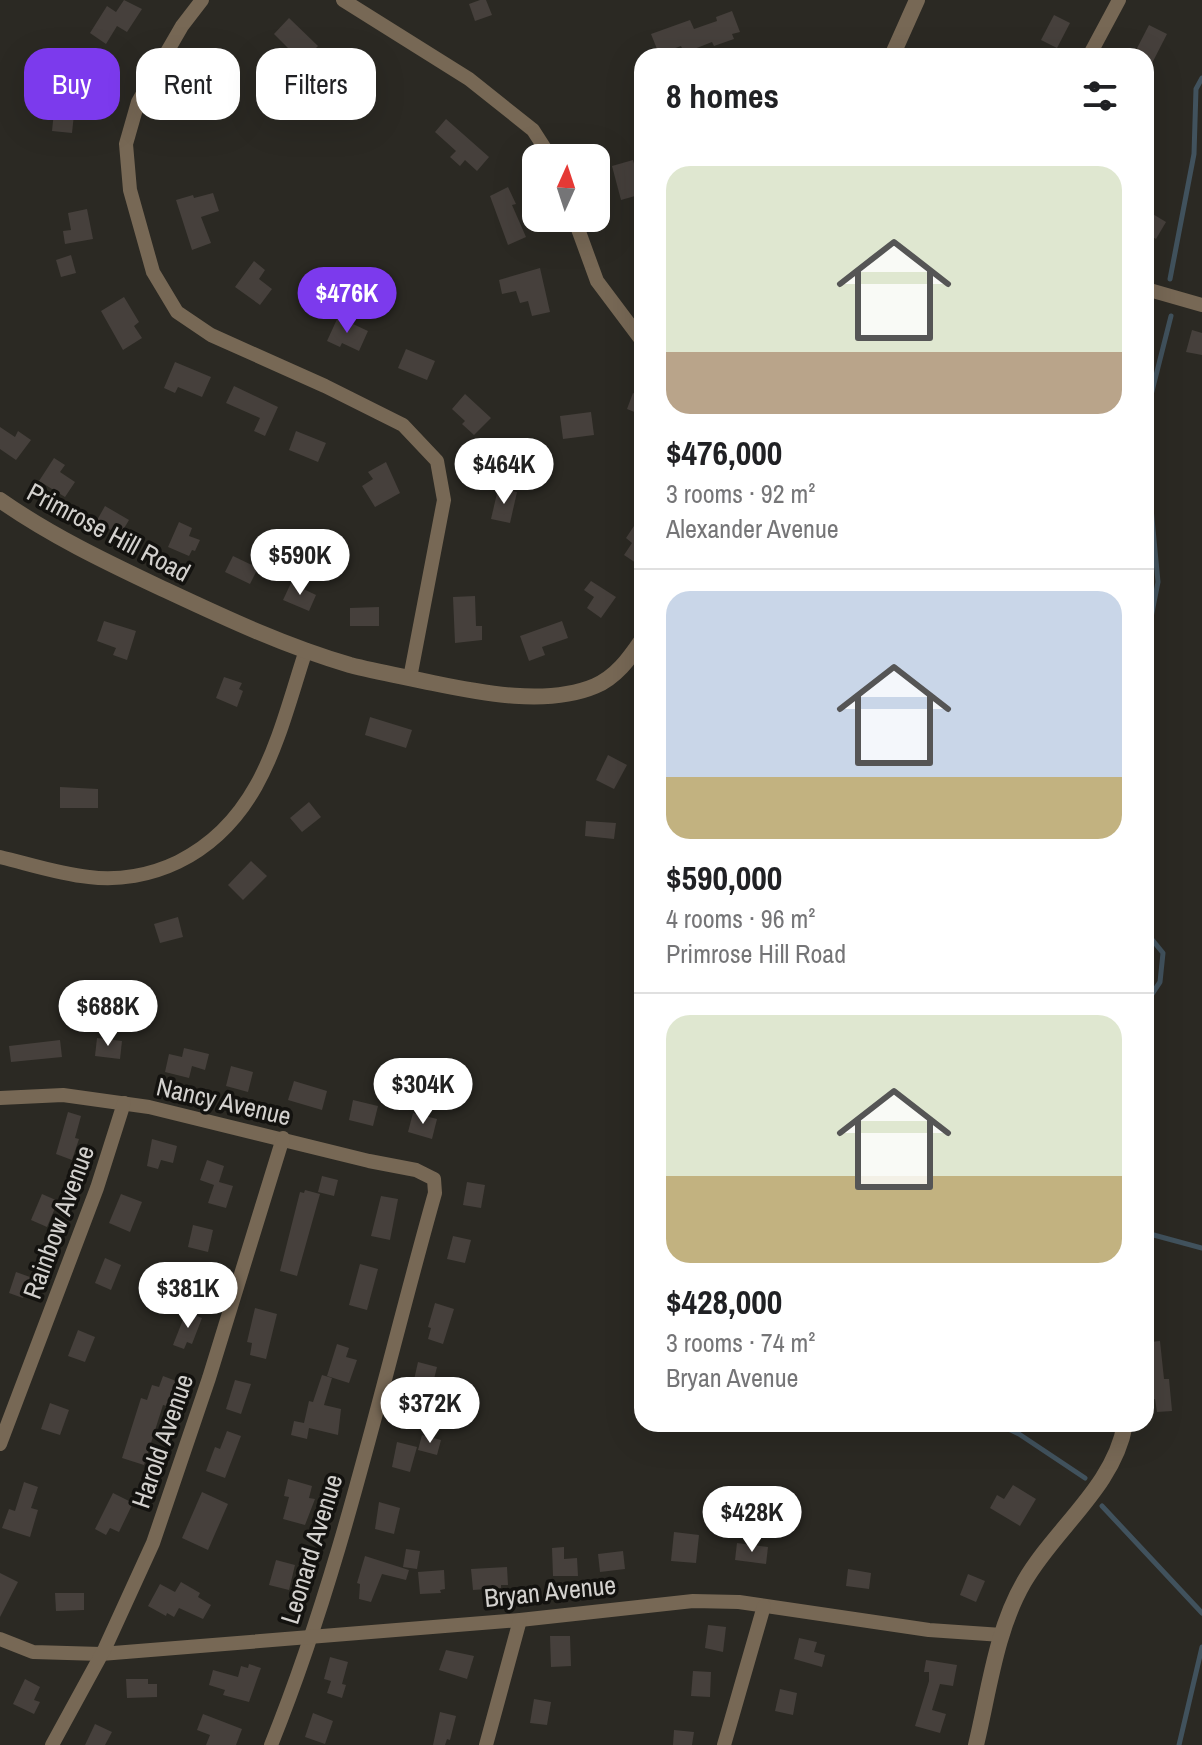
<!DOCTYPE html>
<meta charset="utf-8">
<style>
:root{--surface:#fff;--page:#f2f2f2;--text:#202124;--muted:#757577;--line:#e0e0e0;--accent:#7c3aed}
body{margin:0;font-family:"Archivo Narrow",sans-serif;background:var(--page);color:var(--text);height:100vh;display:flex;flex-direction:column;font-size:30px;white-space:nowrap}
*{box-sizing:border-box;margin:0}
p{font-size:26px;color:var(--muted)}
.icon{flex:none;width:44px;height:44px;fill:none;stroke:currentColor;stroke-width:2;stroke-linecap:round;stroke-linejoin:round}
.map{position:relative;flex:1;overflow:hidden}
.details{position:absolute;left:634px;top:48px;width:520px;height:1384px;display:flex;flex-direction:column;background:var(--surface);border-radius:24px;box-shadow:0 8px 32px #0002}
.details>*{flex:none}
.hud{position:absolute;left:24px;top:48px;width:490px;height:72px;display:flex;gap:16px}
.needle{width:52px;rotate:3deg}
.controls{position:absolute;left:522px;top:144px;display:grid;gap:16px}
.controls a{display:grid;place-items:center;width:88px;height:88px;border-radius:16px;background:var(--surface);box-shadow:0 8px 32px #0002;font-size:40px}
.price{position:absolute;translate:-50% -68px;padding:0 18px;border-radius:28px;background:#fff;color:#222;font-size:26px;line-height:52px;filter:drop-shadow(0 2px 4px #0008)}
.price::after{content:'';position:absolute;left:50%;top:48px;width:24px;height:18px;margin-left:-12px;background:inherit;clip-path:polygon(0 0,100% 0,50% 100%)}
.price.active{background:var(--accent);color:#fff}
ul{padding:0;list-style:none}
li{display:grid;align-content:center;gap:16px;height:424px;padding:0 32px}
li+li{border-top:2px solid var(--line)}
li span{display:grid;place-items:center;height:248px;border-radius:24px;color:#555}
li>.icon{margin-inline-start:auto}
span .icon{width:144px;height:144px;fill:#fffc;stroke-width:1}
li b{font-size:34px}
h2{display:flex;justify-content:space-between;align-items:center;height:96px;padding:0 32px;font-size:34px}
.tag{padding:0 28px;border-radius:24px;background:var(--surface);box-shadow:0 8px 32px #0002;font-size:28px;line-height:72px}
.tag.active{background:var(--accent);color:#fff}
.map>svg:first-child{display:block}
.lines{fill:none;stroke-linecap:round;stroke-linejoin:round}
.stream{stroke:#41525d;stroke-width:5}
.building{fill:#46403c}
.minor{stroke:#776855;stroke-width:14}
.tertiary{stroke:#776855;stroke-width:16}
.labels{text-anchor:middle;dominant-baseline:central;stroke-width:7;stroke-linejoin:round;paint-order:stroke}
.street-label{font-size:26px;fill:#d3d1ce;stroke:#13120f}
</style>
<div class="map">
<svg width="1202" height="1745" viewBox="0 0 1202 1745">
<rect width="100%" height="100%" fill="#2b2923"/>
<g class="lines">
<g class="stream">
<polyline points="1170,279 1194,154 1196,89 1202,78"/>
<polyline points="1146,415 1171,316"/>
<polyline points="1146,455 1158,582 1146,643"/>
<polyline points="1146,911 1150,937 1163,953 1160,982 1146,1003"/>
<polyline points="1146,1229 1150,1234 1202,1248"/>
<polyline points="998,1424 1019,1434 1085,1478"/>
<polyline points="1102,1506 1202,1613"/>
<polyline points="1179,1745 1202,1647"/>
</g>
</g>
<g class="building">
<polygon points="124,0 142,9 127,32 117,26 106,44 90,33 107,6 116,12"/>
<polygon points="480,0 486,0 492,15 475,21 469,4"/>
<polygon points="732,11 740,32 732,34 734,39 714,46 712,42 684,53 681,46 659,54 651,34 690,20 694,29 717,21 716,17"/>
<polygon points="1054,15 1070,23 1057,48 1041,40"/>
<polygon points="289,18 318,46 302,62 274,34"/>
<polygon points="1149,25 1167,34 1146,75 1146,56 1133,56"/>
<polygon points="55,102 75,105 72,133 52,131"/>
<polygon points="446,119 489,157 477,171 465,160 460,166 450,157 456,151 435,132"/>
<polygon points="633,160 642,194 621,200 612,166"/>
<polygon points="508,187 516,204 512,205 526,237 508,245 490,196"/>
<polygon points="213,193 219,211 201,217 211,243 192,250 176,200 193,195 194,198"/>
<polygon points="87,209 93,239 65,244 63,231 71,230 68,213"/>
<polygon points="1146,210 1166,222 1156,239 1146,233"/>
<polygon points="71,255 76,273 61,277 56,260"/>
<polygon points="254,261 265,270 259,279 272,289 260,305 235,287"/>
<polygon points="540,268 550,312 532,316 528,301 520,303 516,291 502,294 499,280"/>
<polygon points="124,297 139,322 134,326 142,338 123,350 101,311"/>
<polygon points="338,317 368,331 359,351 342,343 340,347 327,341"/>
<polygon points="1192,330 1202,333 1202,355 1186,352"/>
<polygon points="406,349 435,361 427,380 398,368"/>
<polygon points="175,362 211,377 202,397 178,387 175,393 164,388"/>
<polygon points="234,386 278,407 265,436 254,431 260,418 226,403"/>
<polygon points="633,393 642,397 642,415 627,409"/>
<polygon points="465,394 491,418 474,435 462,424 465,421 452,409"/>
<polygon points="591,412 594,435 563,439 560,416"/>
<polygon points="0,427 15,437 18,431 31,440 16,460 0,449"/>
<polygon points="296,431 326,443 318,462 289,450"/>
<polygon points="526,443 530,462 501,468 497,449"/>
<polygon points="54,458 65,465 60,472 75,482 65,497 39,481"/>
<polygon points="386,462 400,493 375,507 362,486 373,479 368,472"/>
<polygon points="498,489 517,492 510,523 491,519"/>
<polygon points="105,506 129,520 120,535 96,522"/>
<polygon points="179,522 192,528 189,536 200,540 195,551 192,550 189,556 168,547"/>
<polygon points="634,526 640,531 642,528 642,567 624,555 632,543 626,538"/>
<polygon points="233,556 258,568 250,584 225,572"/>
<polygon points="591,581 616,597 601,618 587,608 594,597 584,590"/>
<polygon points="291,583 316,595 309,611 283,600"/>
<polygon points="475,596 476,626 482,626 482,640 455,643 453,597"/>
<polygon points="379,607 379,626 350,626 350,608"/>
<polygon points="104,621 136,631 127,660 113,655 116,648 97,641"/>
<polygon points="562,621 568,638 542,647 545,655 529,661 520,636"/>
<polygon points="224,677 242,683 239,689 243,691 237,707 216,698"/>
<polygon points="370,717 412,730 406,748 365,735"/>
<polygon points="608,755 627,765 614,789 596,780"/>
<polygon points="60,787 98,789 98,808 60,808"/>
<polygon points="309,802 321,817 302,832 290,818"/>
<polygon points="586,821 616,823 614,839 585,836"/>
<polygon points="251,861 267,876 243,900 228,885"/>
<polygon points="178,917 183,937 160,943 154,924"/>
<polygon points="97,1038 122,1041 120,1059 95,1056"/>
<polygon points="60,1040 62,1057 11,1062 9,1046"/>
<polygon points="184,1048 209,1054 205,1070 192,1066 189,1078 165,1072 169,1054 182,1057"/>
<polygon points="231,1066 253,1072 248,1092 226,1086"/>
<polygon points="294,1081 327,1091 322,1110 288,1100"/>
<polygon points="353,1100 378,1106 373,1126 349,1120"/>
<polygon points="68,1112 81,1116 75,1138 79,1139 72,1160 56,1154"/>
<polygon points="413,1113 437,1119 432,1139 408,1132"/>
<polygon points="152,1139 177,1146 173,1163 161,1160 158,1169 147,1166"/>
<polygon points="207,1160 224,1166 219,1182 233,1186 226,1208 208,1203 214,1185 200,1180"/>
<polygon points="322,1176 338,1180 334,1196 318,1192"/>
<polygon points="467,1182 485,1185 481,1208 463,1205"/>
<polygon points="305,1190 320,1194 297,1276 280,1271 300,1192 304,1193"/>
<polygon points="42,1194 58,1201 47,1227 31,1220"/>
<polygon points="121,1194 142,1202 130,1232 109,1223"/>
<polygon points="381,1196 398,1199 390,1240 371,1236"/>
<polygon points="193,1225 213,1230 208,1252 188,1247"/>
<polygon points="453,1236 471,1240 465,1263 447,1259"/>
<polygon points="105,1258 121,1265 111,1290 95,1283"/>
<polygon points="360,1264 378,1269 367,1310 349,1305"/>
<polygon points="16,1272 30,1277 23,1298 9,1293"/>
<polygon points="435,1303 454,1309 443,1344 428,1339 431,1328 428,1327"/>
<polygon points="255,1308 277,1314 266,1359 250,1355 252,1343 247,1342"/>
<polygon points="186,1312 202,1318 192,1344 187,1342 184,1349 173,1345"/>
<polygon points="78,1330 95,1337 85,1362 68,1356"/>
<polygon points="1160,1341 1164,1379 1169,1379 1172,1411 1157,1412 1155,1399 1149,1400 1147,1381 1153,1381 1150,1342"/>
<polygon points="337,1344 349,1348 346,1357 357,1360 349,1383 327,1376"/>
<polygon points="418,1362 437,1367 427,1407 409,1402"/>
<polygon points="322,1375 332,1378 324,1405 341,1409 338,1435 309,1428 307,1439 291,1435 294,1421 304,1423 309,1401 313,1402"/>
<polygon points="163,1376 179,1382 171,1407 163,1405 144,1465 122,1458 141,1398 147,1400 152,1385 159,1387"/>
<polygon points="235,1380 251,1384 241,1414 226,1409"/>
<polygon points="50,1403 69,1410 60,1435 41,1429"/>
<polygon points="227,1431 241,1436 225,1478 206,1471 215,1447 220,1449"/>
<polygon points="422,1435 441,1440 437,1455 418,1450"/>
<polygon points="397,1442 417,1447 410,1472 392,1467"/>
<polygon points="288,1479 312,1486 309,1498 315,1499 305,1525 283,1519 289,1497 284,1496"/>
<polygon points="24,1482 38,1487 31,1508 38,1510 30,1537 2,1528 9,1509 15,1511"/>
<polygon points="1013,1485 1036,1499 1020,1526 990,1508 997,1495 1004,1499"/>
<polygon points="202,1492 228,1504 208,1550 182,1538"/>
<polygon points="113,1493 133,1503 119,1532 110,1528 106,1535 95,1529"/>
<polygon points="379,1502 400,1508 394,1534 375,1529"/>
<polygon points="674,1532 699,1535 696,1563 671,1561"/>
<polygon points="737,1543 768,1547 766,1564 735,1560"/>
<polygon points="564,1547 564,1559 577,1558 578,1576 553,1576 552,1548"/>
<polygon points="406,1549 420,1551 417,1569 403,1567"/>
<polygon points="623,1551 625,1569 600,1572 598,1554"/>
<polygon points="365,1556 409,1570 406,1580 382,1574 371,1602 359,1599 360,1584 357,1583"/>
<polygon points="276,1560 295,1565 289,1590 269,1585"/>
<polygon points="507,1567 508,1585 501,1585 501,1588 473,1590 471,1569"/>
<polygon points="848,1569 871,1573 869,1589 846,1586"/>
<polygon points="444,1570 445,1589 440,1590 441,1593 420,1594 418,1572"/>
<polygon points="0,1573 18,1582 0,1617"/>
<polygon points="968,1574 985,1581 976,1602 960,1595"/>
<polygon points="181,1582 200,1593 198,1597 211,1605 203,1619 179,1608 174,1617 167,1613 166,1616 148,1606 160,1584 175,1592"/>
<polygon points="55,1593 84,1593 84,1610 56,1611"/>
<polygon points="708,1625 726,1627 723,1652 705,1648"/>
<polygon points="550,1636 570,1636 571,1666 551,1667"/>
<polygon points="799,1638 817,1642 814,1652 825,1655 822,1667 794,1659"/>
<polygon points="446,1650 474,1656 467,1679 439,1670"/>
<polygon points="330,1657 348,1662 342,1684 346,1685 342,1698 327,1693 331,1681 324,1679"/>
<polygon points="926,1660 957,1665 953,1686 940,1684 932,1710 946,1714 940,1733 915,1726 929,1681 929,1672 924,1672"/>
<polygon points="249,1664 261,1668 249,1702 223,1695 225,1690 209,1685 213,1670 238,1677 241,1666 248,1668"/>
<polygon points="693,1671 711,1672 710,1697 691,1696"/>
<polygon points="25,1679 40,1687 34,1700 40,1702 34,1714 13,1704"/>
<polygon points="126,1679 148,1679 148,1684 157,1684 157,1697 127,1698"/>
<polygon points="780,1689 797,1693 793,1715 775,1711"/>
<polygon points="534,1699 551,1702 547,1725 530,1723"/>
<polygon points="440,1712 456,1716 450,1740 447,1739 445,1745 433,1745"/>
<polygon points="313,1713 333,1721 325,1744 305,1737"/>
<polygon points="203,1714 242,1729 236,1745 206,1745 210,1735 197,1730"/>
<polygon points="95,1724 112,1732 105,1745 85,1745"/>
<polygon points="674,1730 694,1732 692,1745 673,1745"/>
</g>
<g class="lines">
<g class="minor">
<polyline points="202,0 182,26 138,102 126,144 130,190 153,272 177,312 211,335 325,386 403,425 437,461 444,500 410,678"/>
<polyline points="343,0 469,79 533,130 551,158"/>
<polyline points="1089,56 1119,0"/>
<polyline points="574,218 597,281 642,341"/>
<polyline points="1146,289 1202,305"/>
<path d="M0 857C29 864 59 874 89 877 119 881 151 875 178 862 263 820 279 732 306 650"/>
<path d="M0 1098 63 1095 149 1107 369 1161 416 1170 434 1179 435 1193C383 1377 343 1567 271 1745"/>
<polyline points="0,1444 97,1188 124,1103"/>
<polyline points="0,1639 33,1652 101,1654 520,1620 693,1601 739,1602 929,1630 1002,1635"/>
<polyline points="52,1745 105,1648 153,1543 209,1378 283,1138"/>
<polyline points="486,1745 520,1620"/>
<polyline points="724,1745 764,1606"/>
</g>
<g class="tertiary">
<polyline points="892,56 917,0"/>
<path d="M0 500C50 535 104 561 159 587 221 616 284 646 350 665 377 672 406 677 433 683 481 693 548 706 595 686 616 677 629 659 642 640"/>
<path d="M976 1745C989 1691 996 1630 1024 1582 1055 1528 1114 1487 1125 1424"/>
</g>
</g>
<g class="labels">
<g class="street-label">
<text transform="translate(109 532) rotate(28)">Primrose Hill Road</text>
<text transform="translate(224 1101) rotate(13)">Nancy Avenue</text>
<text transform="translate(58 1222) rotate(-70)">Rainbow Avenue</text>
<text transform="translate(162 1441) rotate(-71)">Harold Avenue</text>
<text transform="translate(311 1549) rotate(-73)">Leonard Avenue</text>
<text transform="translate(550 1591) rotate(-6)">Bryan Avenue</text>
</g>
</g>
</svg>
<div class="controls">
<a><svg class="needle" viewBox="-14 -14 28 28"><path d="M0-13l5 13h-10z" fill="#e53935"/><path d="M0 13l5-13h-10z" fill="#757577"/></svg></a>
</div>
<b class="price active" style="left:347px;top:335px">$476K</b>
<b class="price" style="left:504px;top:506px">$464K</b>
<b class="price" style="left:300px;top:597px">$590K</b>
<b class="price" style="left:108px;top:1048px">$688K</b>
<b class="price" style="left:423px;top:1126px">$304K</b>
<b class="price" style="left:188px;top:1330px">$381K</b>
<b class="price" style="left:430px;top:1445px">$372K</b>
<b class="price" style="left:752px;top:1554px">$428K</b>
<div class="hud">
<a class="tag active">Buy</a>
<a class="tag">Rent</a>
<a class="tag">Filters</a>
</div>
<section class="details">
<h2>8 homes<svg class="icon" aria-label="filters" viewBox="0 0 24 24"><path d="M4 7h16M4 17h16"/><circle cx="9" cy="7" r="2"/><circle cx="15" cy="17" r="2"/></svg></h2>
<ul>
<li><span style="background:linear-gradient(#dfe7d0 75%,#b9a48a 0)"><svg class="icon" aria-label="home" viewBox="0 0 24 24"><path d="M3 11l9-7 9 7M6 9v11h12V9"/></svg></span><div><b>$476,000</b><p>3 rooms · 92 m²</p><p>Alexander Avenue</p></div></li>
<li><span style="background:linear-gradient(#c9d6e8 75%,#c2b280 0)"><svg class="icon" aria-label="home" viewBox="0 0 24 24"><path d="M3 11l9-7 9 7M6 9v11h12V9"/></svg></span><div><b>$590,000</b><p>4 rooms · 96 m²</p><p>Primrose Hill Road</p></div></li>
<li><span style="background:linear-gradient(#dfe7d0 65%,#c2b280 0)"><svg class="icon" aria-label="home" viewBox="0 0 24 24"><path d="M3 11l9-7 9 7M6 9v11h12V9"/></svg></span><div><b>$428,000</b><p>3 rooms · 74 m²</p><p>Bryan Avenue</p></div></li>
</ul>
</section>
</div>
